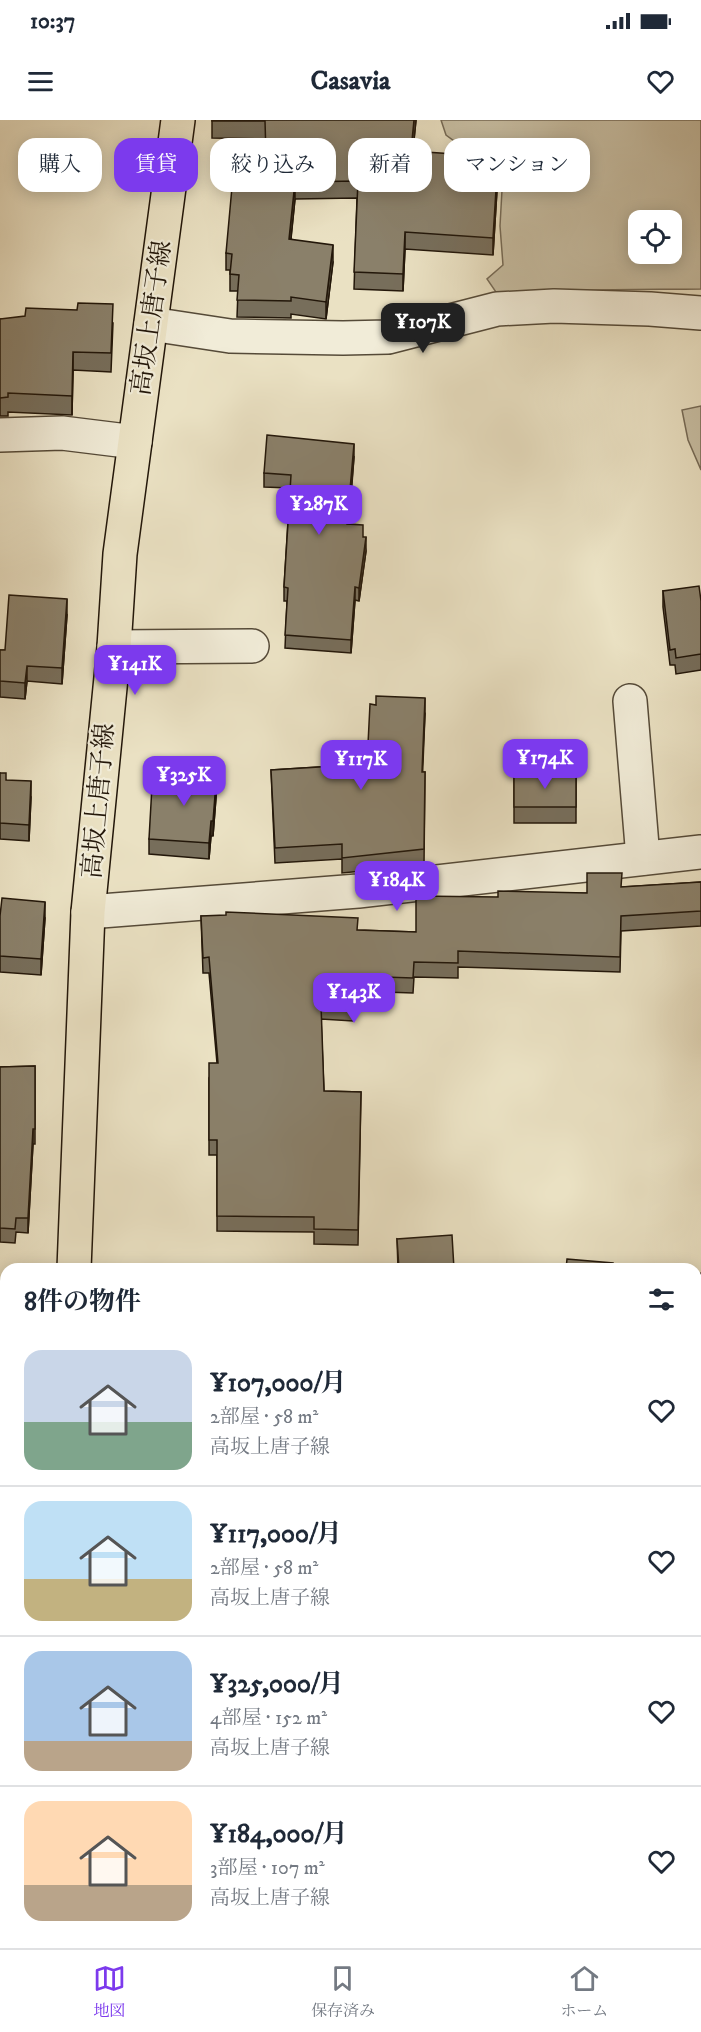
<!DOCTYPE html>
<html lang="ja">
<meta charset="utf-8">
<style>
:root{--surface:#fff;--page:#f2f2f3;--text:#1f2937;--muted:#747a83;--line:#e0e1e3;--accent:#7c3aed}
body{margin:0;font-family:"IM FELL DW Pica","Noto Serif JP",serif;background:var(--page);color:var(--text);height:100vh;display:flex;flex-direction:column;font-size:22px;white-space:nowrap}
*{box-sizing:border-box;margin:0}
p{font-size:20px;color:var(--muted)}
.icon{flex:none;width:33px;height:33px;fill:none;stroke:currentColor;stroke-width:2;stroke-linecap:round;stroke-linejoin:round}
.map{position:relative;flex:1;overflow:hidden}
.panel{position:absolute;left:0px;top:1143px;width:702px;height:686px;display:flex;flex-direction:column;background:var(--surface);border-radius:18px 18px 0 0;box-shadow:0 3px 15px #0003}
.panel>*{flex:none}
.hud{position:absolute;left:18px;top:18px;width:666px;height:54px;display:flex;gap:12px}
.fabs{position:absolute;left:628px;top:90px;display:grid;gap:12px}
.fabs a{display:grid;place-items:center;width:54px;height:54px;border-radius:12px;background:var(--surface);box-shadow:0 3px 15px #0003;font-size:30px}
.price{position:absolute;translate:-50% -51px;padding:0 14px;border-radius:12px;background:var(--accent);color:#fff;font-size:20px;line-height:39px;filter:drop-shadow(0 2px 3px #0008)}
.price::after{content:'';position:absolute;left:50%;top:36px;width:18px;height:14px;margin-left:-9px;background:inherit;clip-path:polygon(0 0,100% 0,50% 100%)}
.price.selected{background:#222;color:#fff}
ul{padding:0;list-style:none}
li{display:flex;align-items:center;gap:18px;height:150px;padding:0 24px}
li+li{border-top:2px solid var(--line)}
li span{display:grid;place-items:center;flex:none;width:168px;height:120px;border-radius:18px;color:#555}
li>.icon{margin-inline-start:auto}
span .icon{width:72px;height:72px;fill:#fffc;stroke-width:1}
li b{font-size:26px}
h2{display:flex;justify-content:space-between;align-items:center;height:72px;padding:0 24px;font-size:26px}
.tag{padding:0 21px;border-radius:18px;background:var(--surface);box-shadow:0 3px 15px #0003;font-size:21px;line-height:54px}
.tag.selected{background:var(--accent);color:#fff}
.status{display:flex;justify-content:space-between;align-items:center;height:42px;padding:0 30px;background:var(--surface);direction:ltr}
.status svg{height:16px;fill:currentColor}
header{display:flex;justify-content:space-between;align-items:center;height:78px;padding:0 24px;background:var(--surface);font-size:27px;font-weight:700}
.menu{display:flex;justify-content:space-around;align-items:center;height:84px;border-top:2px solid var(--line);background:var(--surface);font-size:16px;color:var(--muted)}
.menu a{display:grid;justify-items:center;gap:3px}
.menu .selected{color:var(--accent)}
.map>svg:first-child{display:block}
.green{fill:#c8bfa4;stroke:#766b57;stroke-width:1.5;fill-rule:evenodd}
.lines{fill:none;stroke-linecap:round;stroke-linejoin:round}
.minor-casing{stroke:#554a38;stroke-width:36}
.major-casing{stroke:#23170a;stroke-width:36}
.minor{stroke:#f1ecd8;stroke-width:33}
.major{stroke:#eae1c3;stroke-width:33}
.wall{fill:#776e5b;stroke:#23170a;stroke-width:1.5}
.shaded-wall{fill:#615a4a;stroke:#23170a;stroke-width:1.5}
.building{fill:#8a806a;stroke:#23170a;stroke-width:1.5}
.labels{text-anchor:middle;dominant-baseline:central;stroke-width:4.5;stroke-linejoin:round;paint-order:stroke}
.street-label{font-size:26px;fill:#23170a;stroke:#f1ecd8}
</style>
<div class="status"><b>10:37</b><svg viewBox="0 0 49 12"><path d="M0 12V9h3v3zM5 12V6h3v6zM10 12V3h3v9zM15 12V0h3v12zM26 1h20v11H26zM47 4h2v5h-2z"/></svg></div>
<header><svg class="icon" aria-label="menu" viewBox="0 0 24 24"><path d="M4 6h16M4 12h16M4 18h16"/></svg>Casavia<svg class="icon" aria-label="heart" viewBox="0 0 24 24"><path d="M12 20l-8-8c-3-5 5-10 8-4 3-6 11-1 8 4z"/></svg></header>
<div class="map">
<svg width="701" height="1828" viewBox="0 0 701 1828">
<rect width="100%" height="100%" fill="#eae1c3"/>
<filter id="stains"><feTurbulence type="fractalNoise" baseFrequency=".00333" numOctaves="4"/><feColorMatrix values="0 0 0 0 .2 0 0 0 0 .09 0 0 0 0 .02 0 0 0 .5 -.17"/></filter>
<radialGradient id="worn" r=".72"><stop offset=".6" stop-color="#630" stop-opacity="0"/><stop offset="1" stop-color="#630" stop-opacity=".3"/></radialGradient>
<g class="green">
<path d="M441 0H701V169C634 170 566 168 500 178L487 159 503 145 500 106 502 70 498 44 472 34 446 15ZM639 100H672V134H639Z"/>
<polygon points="701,286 701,350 688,320 682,290"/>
<polygon points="319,1823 319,1822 471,1823 470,1828 320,1828"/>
</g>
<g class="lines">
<g class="minor-casing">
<g id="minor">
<polyline points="151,204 230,216 343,218 388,217 497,189 554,186 650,189 701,193"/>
<polyline points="0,315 62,313 135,322"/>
<polyline points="114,527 252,526"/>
<polyline points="630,581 643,738"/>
<polyline points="88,792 358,771 701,732"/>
<polyline points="696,1367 701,1369"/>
<polyline points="696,1628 701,1623"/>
<polyline points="696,1654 701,1655"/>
<polyline points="582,1822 596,1828"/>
</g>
</g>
<g class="major-casing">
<g id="major">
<polyline points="74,1149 88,792 114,527 120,434 178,0"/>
<polyline points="0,1823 6,1788"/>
</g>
</g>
<use href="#minor" class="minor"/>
<use href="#major" class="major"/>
</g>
<g class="wall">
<polygon points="212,0 416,0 413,31 498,54 493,135 405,129 403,171 354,169 357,78 295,79 291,119 333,142 326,199 291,194 291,198 237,197 238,171 230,171 230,150 226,150 226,133 266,70 265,19 212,18"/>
<polygon points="0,199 113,203 111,252 73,250 72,295 8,292 8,296 0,296"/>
<polygon points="354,337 349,404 363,417 366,431 359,481 355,480 351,533 285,528 287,481 284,481 284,467 290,368 264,367 264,353"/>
<polygon points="663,471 701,481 701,550 676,554 675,545 670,545 663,487"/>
<polygon points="67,495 62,564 27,561 25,579 0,577 0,530 5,530"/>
<polygon points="425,594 422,652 425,652 424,745 342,753 342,739 275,743 271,650 367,644"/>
<polygon points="0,653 6,660 31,677 29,721 0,719"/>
<rect x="514" y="653" width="62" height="50"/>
<polygon points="176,665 217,665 213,716 211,716 209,739 149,734 149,719"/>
<polygon points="701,762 701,806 621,811 620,852 458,847 458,858 414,857 413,873 354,871 353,901 321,899 324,971 361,972 358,1125 314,1124 314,1112 217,1111 217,1035 209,1035 209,958 217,943 209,853 203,853 201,796 358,810 416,812 498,777 587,773 622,767"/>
<polygon points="0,796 45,798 41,855 0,852"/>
<polygon points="35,946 35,1024 33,1024 28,1113 16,1112 15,1123 0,1122 0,947"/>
<polygon points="397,1119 454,1149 398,1149"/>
<polygon points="701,1459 701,1534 699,1532 696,1535"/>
</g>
<g class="shaded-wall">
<polygon points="414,0 416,0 411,48 411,31"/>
<polygon points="498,37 498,54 493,135 493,118"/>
<polygon points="295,62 295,79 289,136 289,119"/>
<polygon points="405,112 405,129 403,171 403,154"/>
<polygon points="333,125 333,142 326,199 326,182"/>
<polygon points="73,232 73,250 72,295 72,276"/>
<polygon points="354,324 354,337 347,418 347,404"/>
<polygon points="366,417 366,431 359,481 359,468"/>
<polygon points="355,467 355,480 351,533 351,520"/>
<polygon points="67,479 67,495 62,564 62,548"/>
<polygon points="27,546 27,561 25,579 25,563"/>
<polygon points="425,578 425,594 422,668 422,652"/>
<polygon points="217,649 217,665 213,716 213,701"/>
<polygon points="31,661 31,677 29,721 29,705"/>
<polygon points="211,701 211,716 209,739 209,723"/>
<polygon points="45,782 45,798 41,855 41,839"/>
<polygon points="33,1009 33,1024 28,1113 28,1098"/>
<polygon points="701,1205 701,1221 696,1223 696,1208"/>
<polygon points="699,1517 699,1532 696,1535 696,1520"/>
</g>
<g class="building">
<polygon points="212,0 414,0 411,31 498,37 493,118 405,112 403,154 354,152 358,61 295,62 289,119 333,125 326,182 291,177 291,181 237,180 239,155 230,154 232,134 226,133 232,67 267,70 265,1 212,1"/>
<polygon points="78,183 113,184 111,233 73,232 72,276 8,273 8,277 0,278 0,199 25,196 26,188 77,190"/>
<polygon points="267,315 354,324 347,404 363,405 363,417 366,417 359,468 355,467 351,520 285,515 288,468 284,467 291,355 264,353"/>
<polygon points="699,466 701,481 701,534 676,538 675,529 670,530 663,471"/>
<polygon points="9,475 67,479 62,548 27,546 25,563 0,561 0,530 5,530"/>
<polygon points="376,576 425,578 422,652 425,652 424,729 342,738 342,724 275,728 271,650 367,644 370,584 376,585"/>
<polygon points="177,646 217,649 213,701 211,701 209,723 149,719 152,666 155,667 156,663 176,665"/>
<polygon points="0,653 6,653 6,660 31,661 29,705 0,703"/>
<rect x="514" y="653" width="62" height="34"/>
<polygon points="587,753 622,753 621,767 701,762 701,791 621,796 620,837 458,831 458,843 414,842 413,858 354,856 353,886 321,884 324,971 361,972 358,1110 314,1109 314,1097 217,1096 217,1020 209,1020 209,943 218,943 209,837 203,838 201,796 226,795 226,792 358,798 357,810 416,812 416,776 498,777 498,771 587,773"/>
<polygon points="2,778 45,782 41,839 0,836 0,796"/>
<polygon points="35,946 35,1009 33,1009 28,1098 16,1098 15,1109 0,1108 0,947"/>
<polygon points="452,1115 454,1149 399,1149 397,1119"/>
<polygon points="567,1139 613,1143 612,1149 566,1149"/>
<polygon points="701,1153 701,1205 696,1208 696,1156"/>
<polygon points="696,1453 701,1459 701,1519 699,1517 696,1520"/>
<polygon points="41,1822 70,1822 69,1828 40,1828"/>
<rect x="201" y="1822" width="63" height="6"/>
</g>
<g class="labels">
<g class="street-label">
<text transform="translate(152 198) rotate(-82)">高坂上唐子線</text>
<text transform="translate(99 681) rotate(-85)">高坂上唐子線</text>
</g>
</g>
<rect width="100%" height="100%" filter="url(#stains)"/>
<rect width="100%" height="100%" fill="url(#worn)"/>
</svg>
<div class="fabs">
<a><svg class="icon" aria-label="locate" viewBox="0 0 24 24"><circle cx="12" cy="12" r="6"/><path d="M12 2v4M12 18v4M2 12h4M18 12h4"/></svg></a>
</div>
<b class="price selected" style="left:423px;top:234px">¥107K</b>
<b class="price" style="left:319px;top:416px">¥287K</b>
<b class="price" style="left:135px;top:576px">¥141K</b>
<b class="price" style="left:545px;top:670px">¥174K</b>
<b class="price" style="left:361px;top:671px">¥117K</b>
<b class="price" style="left:184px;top:687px">¥325K</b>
<b class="price" style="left:397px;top:792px">¥184K</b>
<b class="price" style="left:354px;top:904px">¥143K</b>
<div class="hud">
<a class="tag">購入</a>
<a class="tag selected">賃貸</a>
<a class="tag">絞り込み</a>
<a class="tag">新着</a>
<a class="tag">マンション</a>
</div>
<section class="panel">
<h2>8件の物件<svg class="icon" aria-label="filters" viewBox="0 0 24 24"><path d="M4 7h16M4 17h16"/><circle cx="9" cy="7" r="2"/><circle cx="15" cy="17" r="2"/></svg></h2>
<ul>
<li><span style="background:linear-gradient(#c9d6e8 60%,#7fa58c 0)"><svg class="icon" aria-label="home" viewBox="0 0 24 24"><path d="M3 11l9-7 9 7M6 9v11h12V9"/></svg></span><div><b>¥107,000/月</b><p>2部屋 · 58 m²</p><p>高坂上唐子線</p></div><svg class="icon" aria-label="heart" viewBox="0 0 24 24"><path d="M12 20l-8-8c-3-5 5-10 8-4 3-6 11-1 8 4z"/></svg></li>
<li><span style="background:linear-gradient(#bfe0f5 65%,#c2b280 0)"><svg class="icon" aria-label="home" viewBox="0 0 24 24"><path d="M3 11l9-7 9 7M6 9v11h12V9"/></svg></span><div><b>¥117,000/月</b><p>2部屋 · 58 m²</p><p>高坂上唐子線</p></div><svg class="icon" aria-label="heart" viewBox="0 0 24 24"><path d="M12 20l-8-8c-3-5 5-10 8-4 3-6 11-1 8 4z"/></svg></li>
<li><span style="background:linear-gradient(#a9c7e8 75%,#b9a48a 0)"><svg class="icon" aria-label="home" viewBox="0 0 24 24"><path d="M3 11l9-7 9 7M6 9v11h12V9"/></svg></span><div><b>¥325,000/月</b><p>4部屋 · 152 m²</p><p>高坂上唐子線</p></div><svg class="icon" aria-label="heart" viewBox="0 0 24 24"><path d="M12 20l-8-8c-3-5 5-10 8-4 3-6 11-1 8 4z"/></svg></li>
<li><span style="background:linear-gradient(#ffd9b3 70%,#b9a48a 0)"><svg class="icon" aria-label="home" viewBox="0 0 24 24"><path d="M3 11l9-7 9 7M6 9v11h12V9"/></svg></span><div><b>¥184,000/月</b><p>3部屋 · 107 m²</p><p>高坂上唐子線</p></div><svg class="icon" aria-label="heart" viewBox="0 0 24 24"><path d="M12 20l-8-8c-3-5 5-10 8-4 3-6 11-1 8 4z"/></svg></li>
</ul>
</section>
</div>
<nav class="menu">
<a class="selected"><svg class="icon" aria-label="map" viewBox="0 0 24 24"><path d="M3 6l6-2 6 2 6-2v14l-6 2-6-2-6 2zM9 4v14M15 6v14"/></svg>地図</a>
<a><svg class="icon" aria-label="saved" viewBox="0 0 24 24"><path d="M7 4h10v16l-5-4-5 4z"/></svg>保存済み</a>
<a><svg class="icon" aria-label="home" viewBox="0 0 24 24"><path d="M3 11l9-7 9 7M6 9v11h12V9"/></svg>ホーム</a>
</nav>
